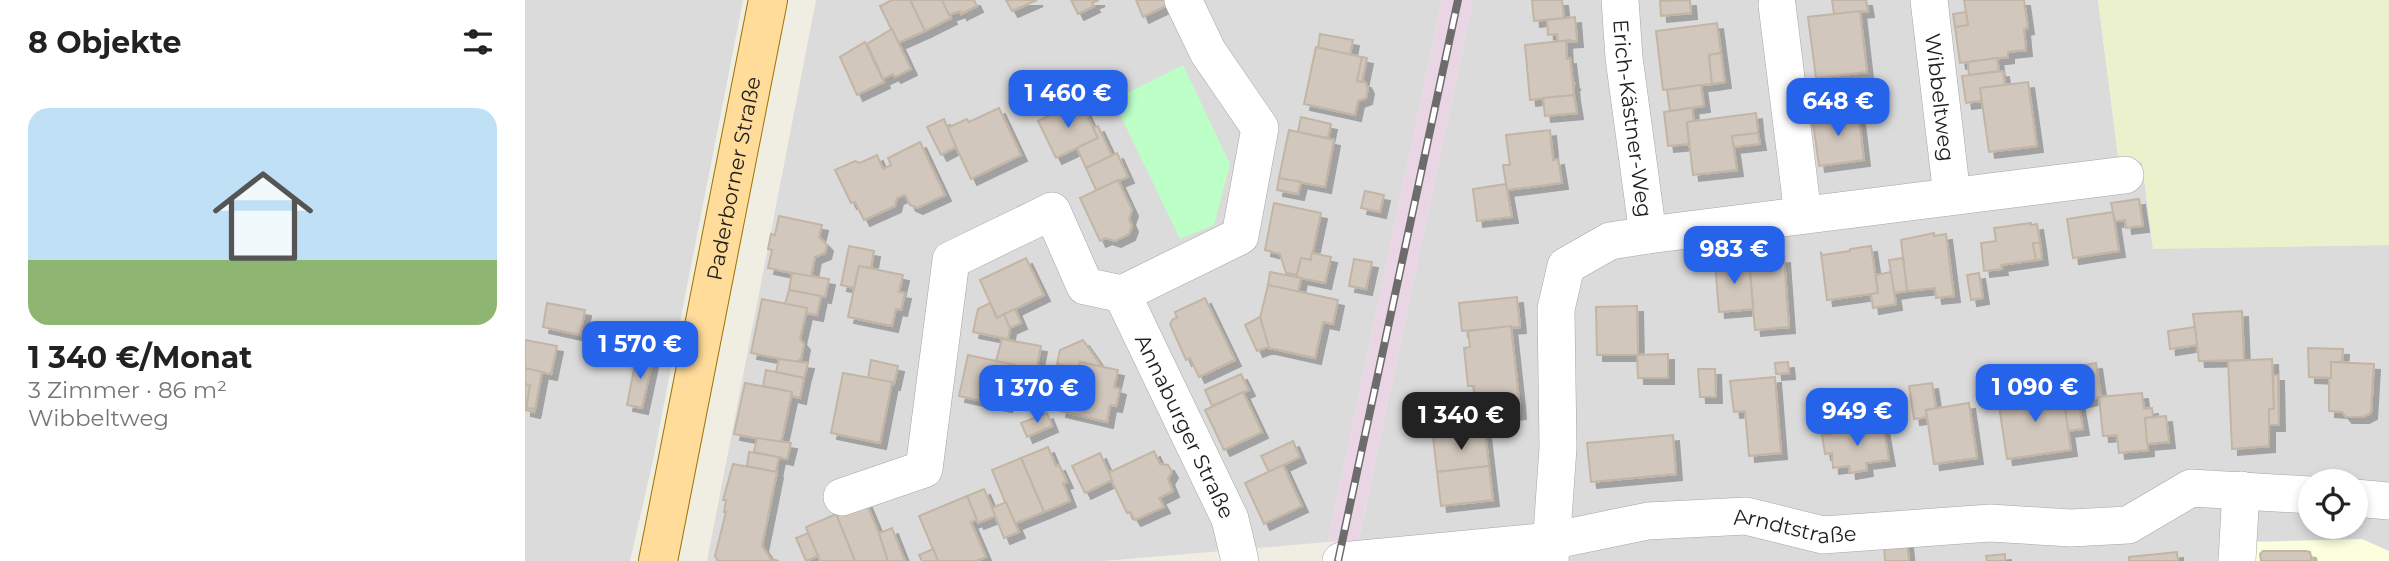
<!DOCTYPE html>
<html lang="de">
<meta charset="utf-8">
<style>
:root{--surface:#fff;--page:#f6f6f6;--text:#222;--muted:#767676;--accent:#2563eb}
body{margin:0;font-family:Montserrat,sans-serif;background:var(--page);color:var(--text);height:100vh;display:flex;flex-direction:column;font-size:26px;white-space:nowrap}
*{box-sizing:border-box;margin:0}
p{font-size:23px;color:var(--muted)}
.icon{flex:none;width:38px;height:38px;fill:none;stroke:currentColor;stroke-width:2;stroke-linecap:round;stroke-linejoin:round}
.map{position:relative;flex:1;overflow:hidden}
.details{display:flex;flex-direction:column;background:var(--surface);width:525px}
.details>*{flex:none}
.tools{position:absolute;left:1773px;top:469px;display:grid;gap:14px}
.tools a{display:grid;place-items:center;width:70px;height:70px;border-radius:50%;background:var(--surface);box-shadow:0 4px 10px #0003;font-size:35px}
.price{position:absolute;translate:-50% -60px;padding:0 16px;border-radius:14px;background:var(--accent);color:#fff;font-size:23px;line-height:46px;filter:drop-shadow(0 2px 4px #0008)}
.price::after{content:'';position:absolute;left:50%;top:42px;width:21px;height:16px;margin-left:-10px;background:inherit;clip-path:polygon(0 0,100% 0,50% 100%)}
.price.selected{background:#222;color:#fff}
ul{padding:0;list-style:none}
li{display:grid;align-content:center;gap:14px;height:371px;padding:0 28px}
li span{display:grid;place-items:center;height:217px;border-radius:21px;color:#555}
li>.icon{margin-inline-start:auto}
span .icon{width:126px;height:126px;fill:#fffc;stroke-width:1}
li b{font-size:30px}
h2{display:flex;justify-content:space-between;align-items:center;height:84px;padding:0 28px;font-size:30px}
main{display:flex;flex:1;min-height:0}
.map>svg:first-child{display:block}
.residential{fill:#dcdbdb;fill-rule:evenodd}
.industrial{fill:#ead5e4}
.education{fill:#fcffde}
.farmland{fill:#ebf1cd}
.park{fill:#bcffc7}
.building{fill:#d1c7bc;stroke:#c3b5a4;stroke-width:2;filter:url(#shadow)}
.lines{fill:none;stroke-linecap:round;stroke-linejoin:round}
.minor-casing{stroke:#a5a5a5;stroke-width:38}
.major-casing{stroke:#997300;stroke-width:40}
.minor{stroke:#fff;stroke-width:37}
.major{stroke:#ffdc9a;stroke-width:38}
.rail-casing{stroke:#6c6c6c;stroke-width:8}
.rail{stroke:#fff;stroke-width:5;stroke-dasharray:16;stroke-linecap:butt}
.labels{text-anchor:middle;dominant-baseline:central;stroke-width:7;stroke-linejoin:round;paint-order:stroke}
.street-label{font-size:21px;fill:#1e1e1e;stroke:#fff}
</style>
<main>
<section class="details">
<h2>8 Objekte<svg class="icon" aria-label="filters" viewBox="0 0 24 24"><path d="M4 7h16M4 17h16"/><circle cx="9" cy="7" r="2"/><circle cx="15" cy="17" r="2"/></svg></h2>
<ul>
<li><span style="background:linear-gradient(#bfe0f5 70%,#8fb573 0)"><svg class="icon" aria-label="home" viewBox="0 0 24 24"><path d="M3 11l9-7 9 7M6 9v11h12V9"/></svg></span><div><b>1 340 €/Monat</b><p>3 Zimmer · 86 m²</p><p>Wibbeltweg</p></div></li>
</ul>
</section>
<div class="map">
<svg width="1864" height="561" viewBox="0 0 1864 561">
<defs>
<filter id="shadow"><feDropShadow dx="6" dy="6" stdDeviation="0" flood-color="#0004"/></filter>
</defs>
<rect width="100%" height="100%" fill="#f0ede3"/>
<g class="residential">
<polygon points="0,0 218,0 128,460 105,561 0,561"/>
<polygon points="291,0 917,0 803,542 578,561 182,561"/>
<path d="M948 0H1573L1593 156 1617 162 1628 248 1864 245V561H829ZM1785 481H1830V527H1785Z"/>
</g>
<polygon class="industrial" points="917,0 948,0 833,541 803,542"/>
<polygon class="education" points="1837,539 1864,551 1864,561 1720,561 1724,542"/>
<polygon class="farmland" points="1573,0 1864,0 1864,245 1628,249 1617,163 1593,156"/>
<polygon class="park" points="658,65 705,164 689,225 655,239 588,100"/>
<g class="building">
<polygon points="385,0 417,0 426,18 400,31"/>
<polygon points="385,0 400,31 373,43 355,6 367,0"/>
<polygon points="417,0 449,0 452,6 436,14 435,11 424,15"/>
<polygon points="481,0 512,0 487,11"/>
<polygon points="546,0 574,0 567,3 569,6 553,14"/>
<polygon points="611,0 644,0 645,4 618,17"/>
<polygon points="1007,0 1037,0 1039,18 1009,21"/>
<polygon points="1165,0 1166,13 1136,16 1135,1"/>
<polygon points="1307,0 1341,0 1343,11 1309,14"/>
<polygon points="1439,0 1499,0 1503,28 1499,29 1501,50 1483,52 1483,57 1435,63 1430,27 1443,25"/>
<polygon points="1335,11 1342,72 1291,78 1283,17"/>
<polygon points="1441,12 1443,25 1430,27 1428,14"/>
<polygon points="1050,17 1052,41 1033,42 1032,34 1023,35 1022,20"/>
<polygon points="1192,23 1196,53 1184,55 1187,84 1138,90 1131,31"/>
<polygon points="367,29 386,69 370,77 368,74 358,79 342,44"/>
<polygon points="795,34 828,40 825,55 793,48"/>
<polygon points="1046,40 1041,42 1042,59 1045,58 1048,83 1050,84 1048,84 1049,95 1005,100 1000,45"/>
<polygon points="340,42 359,82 332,95 315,57"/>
<polygon points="791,47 837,57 832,81 840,82 843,88 841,98 833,101 830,115 779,104"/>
<polygon points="1196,53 1200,82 1187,84 1184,55"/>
<polygon points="837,57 842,58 837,82 832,81"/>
<polygon points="1472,58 1474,71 1444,75 1443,62"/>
<polygon points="1478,71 1480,85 1455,88 1457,101 1441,103 1437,76"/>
<polygon points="1503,82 1512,146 1464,152 1455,88"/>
<polygon points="1176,85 1179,106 1145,111 1142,90"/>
<polygon points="1336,86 1339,111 1333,112 1333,110 1305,113 1302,91"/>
<polygon points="1049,95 1052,113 1020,116 1018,98"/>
<polygon points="555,101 573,138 531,158 513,121"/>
<polygon points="474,108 496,155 446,179 422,128 442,119 444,122"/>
<polygon points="1167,108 1169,121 1162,122 1164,144 1143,146 1139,112"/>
<polygon points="1333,110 1339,160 1294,166 1287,115"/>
<polygon points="1231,113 1233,133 1207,136 1212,170 1168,175 1162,122"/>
<polygon points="776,117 806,124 803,138 773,132"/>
<polygon points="419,119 431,147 416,155 402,127"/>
<polygon points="573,126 587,156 561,168 552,148 573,138 568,128"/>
<polygon points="764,130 809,140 800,187 754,178"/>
<polygon points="1025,130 1028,160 1033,159 1037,183 982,190 978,165 985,165 981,135"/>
<polygon points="1233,133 1235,144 1209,147 1207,136"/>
<polygon points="395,142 420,195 392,208 385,205 380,195 372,198 370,206 339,220 330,202 326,203 310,170 330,161 335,163 352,155 358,169 366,165 363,158"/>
<polygon points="592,153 603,177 571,190 561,168"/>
<polygon points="754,178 776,182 773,194 752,190"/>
<polygon points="593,180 607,210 604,219 607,226 604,234 590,241 581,238 575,241 555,198"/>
<polygon points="981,184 987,217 952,221 948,189"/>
<polygon points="840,191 859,195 855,212 836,208"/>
<polygon points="1614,199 1618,226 1601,228 1600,220 1590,221 1586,203"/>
<polygon points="749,203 796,213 786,260 776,258 772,275 761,273 755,254 740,250"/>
<polygon points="1588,212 1594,251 1548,258 1542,219"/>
<polygon points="254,216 297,225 294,237 302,245 300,253 290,257 286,277 243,268 247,250 243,249 246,234 250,235"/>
<polygon points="1506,223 1506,225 1512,224 1515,243 1508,243 1511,260 1476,265 1477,269 1459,271 1456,243 1471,241 1469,228"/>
<polygon points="1409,233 1409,236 1421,234 1429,296 1411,298 1410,288 1382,291 1376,240"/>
<polygon points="1508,243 1515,243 1517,259 1511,260"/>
<polygon points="324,246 349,251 346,268 334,266 329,288 316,285"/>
<polygon points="1346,246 1353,293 1302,300 1296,253 1298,255 1325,251 1325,249"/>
<polygon points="787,253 806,257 800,283 761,275 761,273 772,275 776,258 786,260"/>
<polygon points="1259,257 1264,327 1230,330 1224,260"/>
<polygon points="501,258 519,295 472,318 455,280"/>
<polygon points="1378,258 1382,291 1369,293 1364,260"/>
<polygon points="829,259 847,262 841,289 824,286"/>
<polygon points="1224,260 1228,309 1194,312 1190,262"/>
<polygon points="334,266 378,275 374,292 380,293 376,310 371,309 367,326 323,317"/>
<polygon points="745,272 776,278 773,292 743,285"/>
<polygon points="1366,272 1371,304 1348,308 1346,294 1353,293 1351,275"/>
<polygon points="267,273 304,279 300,297 264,290"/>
<polygon points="1454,273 1458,298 1446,300 1442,275"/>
<polygon points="743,285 813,300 808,324 798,322 790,358 744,348 735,318"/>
<polygon points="264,290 296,296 292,315 281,313 282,308 260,304"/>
<polygon points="992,297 995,327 937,331 934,303"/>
<polygon points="680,298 710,360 674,377 665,358 661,360 645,324 648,319 652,318 650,312"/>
<polygon points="237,299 282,308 275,339 279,344 276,359 271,362 226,353"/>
<polygon points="22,303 60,310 55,335 18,327"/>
<polygon points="465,303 472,318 479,314 485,328 483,339 448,332 453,309"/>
<polygon points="1112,306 1113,355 1072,355 1071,307"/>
<polygon points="490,309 496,323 485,328 479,314"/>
<polygon points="1717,311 1719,360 1674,361 1668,314"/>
<polygon points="735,317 744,348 740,348 732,351 720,325"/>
<polygon points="986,326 994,400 951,404 949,386 943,386 939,348 945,347 943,331"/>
<polygon points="1670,327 1672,345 1645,349 1643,331"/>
<polygon points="477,339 516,346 511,371 471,361"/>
<polygon points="0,340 32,346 26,374 0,369"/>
<polygon points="558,340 577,367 555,362 554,369 532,364 535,350"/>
<polygon points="1783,348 1818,349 1817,362 1806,362 1806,378 1784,377"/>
<polygon points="112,354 128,357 117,408 102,405"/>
<polygon points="1143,354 1143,378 1113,378 1112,355"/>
<polygon points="443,355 490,365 481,406 434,396"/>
<polygon points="254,359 283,363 279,378 251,372"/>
<polygon points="1747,359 1749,409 1744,409 1744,446 1707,449 1703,361"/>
<polygon points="346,360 373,366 369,384 343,378"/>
<polygon points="555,362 593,370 589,387 595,389 591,406 585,405 582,422 535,411 543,377 552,379"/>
<polygon points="1263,362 1264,373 1251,374 1250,363"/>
<polygon points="1806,362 1849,364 1846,413 1838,417 1821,417 1817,412 1804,411 1804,378 1806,378"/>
<polygon points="1571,363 1576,397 1554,402 1548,367"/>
<polygon points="0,368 17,372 10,409 1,408 5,385 0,384"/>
<polygon points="1173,369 1190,369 1191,397 1175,397"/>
<polygon points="241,370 279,378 275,398 266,396 267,392 238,386"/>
<polygon points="318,373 367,382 355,443 306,433"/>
<polygon points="716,374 724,390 687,406 680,390"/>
<polygon points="1748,375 1753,375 1754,425 1744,425 1744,409 1749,409"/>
<polygon points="1250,377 1256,453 1224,456 1220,411 1209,412 1205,381"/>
<polygon points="1550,381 1558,429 1543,431 1537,389 1534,390 1533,384"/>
<polygon points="220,383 267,392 256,443 209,434"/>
<polygon points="1407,383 1411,408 1401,410 1402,417 1389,419 1384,386"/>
<polygon points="0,384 5,385 1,408 10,409 9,412 0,410"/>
<polygon points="1330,389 1332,395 1354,392 1358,426 1297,435 1295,416 1301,415 1299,400 1314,398 1313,391"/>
<polygon points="1537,389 1546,450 1482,459 1473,399"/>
<polygon points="718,392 737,432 699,450 680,410"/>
<polygon points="1617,393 1619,409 1627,408 1628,417 1620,418 1623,450 1594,453 1592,435 1578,436 1574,397"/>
<polygon points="994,400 995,413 959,417 958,404"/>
<polygon points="1444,403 1452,458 1409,464 1401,410"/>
<polygon points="522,413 527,426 502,437 496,423"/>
<polygon points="971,416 973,429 938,433 936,420"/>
<polygon points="1641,416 1644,442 1622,444 1620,418"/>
<polygon points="1358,426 1364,460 1341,463 1342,470 1325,473 1324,466 1308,468 1307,453 1300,454 1297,435"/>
<polygon points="960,431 964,466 912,472 908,437"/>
<polygon points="1148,435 1151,474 1066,482 1062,443"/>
<polygon points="232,438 266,443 262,459 229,452"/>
<polygon points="768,441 775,457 744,472 736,456"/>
<polygon points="523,447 531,466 534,465 542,482 538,483 545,501 519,512 496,458"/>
<polygon points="629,451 635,464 643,465 647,472 643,479 648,491 634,498 639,507 610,520 605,512 602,513 583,473"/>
<polygon points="224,452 254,457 251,472 222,466"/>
<polygon points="575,453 587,480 560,493 547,466"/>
<polygon points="496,458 519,512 489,524 467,470"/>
<polygon points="208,464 252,472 237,546 246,559 254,561 193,561 190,556 201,512 199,512 201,500 198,500"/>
<polygon points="758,465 777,506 739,524 720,483"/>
<polygon points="964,466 968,500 916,506 912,472"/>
<polygon points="459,489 471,516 453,523 442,496"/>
<polygon points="442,496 452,520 446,522 461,557 451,561 413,561 394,516"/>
<polygon points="341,502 354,533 363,561 330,561 311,514"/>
<polygon points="481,502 494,532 479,538 467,508"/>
<polygon points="311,514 330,561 295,561 283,533 281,527"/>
<polygon points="367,528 380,561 363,561 354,533"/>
<polygon points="283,533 293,556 281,561 271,538"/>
<polygon points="1382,542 1384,561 1360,561 1359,544"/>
<polygon points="408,549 413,561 397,561 394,555"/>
<polygon points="1738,551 1781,551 1785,552 1787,561 1736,561 1735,554"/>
<polygon points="1652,552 1653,561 1604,561 1604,557"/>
<polygon points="1480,554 1480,561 1462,561 1461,556"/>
</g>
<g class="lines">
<g class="minor-casing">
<g id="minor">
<path id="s1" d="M1095 0 1099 58 1123 235"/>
<path id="s2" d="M1404 0 1427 196"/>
<polyline points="1252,5 1278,215"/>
<polyline points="597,294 715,236 735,128 683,52 658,0"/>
<path id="s3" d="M317 497 399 469 426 260 527 211 560 286 597 294 705 519 715 561"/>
<polyline points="1830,498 1864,501"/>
<path id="s4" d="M816 561 1026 541 1123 521 1221 516 1298 535 1465 523 1546 528 1603 525 1666 488 1785 495"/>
<polyline points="1025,561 1033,448 1031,309 1041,266 1085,241 1123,235 1600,175"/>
<polyline points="1712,561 1716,490"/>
</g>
</g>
<g class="major-casing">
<g id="major">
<path id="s5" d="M133 561 243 0"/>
</g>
</g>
<use href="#minor" class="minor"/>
<use href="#major" class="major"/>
<g class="rail-casing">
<polyline id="rail" points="813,561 933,0"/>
</g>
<use href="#rail" class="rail"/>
</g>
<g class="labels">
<g class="street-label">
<text stroke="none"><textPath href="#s2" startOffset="98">Wibbeltweg</textPath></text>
<text stroke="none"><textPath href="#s1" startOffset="119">Erich-Kästner-Weg</textPath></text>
<text stroke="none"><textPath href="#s5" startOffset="390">Paderborner Straße</textPath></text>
<text stroke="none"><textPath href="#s3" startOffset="676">Annaburger Straße</textPath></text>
<text stroke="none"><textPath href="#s4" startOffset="458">Arndtstraße</textPath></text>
</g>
</g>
</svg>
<div class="tools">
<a><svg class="icon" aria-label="locate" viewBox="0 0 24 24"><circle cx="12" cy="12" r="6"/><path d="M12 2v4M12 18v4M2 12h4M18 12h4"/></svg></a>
</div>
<b class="price" style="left:543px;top:130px">1 460 €</b>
<b class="price" style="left:1313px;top:138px">648 €</b>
<b class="price" style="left:1209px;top:286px">983 €</b>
<b class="price" style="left:115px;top:381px">1 570 €</b>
<b class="price" style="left:1510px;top:424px">1 090 €</b>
<b class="price" style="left:512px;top:425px">1 370 €</b>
<b class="price" style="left:1332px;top:448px">949 €</b>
<b class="price selected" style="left:936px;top:452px">1 340 €</b>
</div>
</main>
